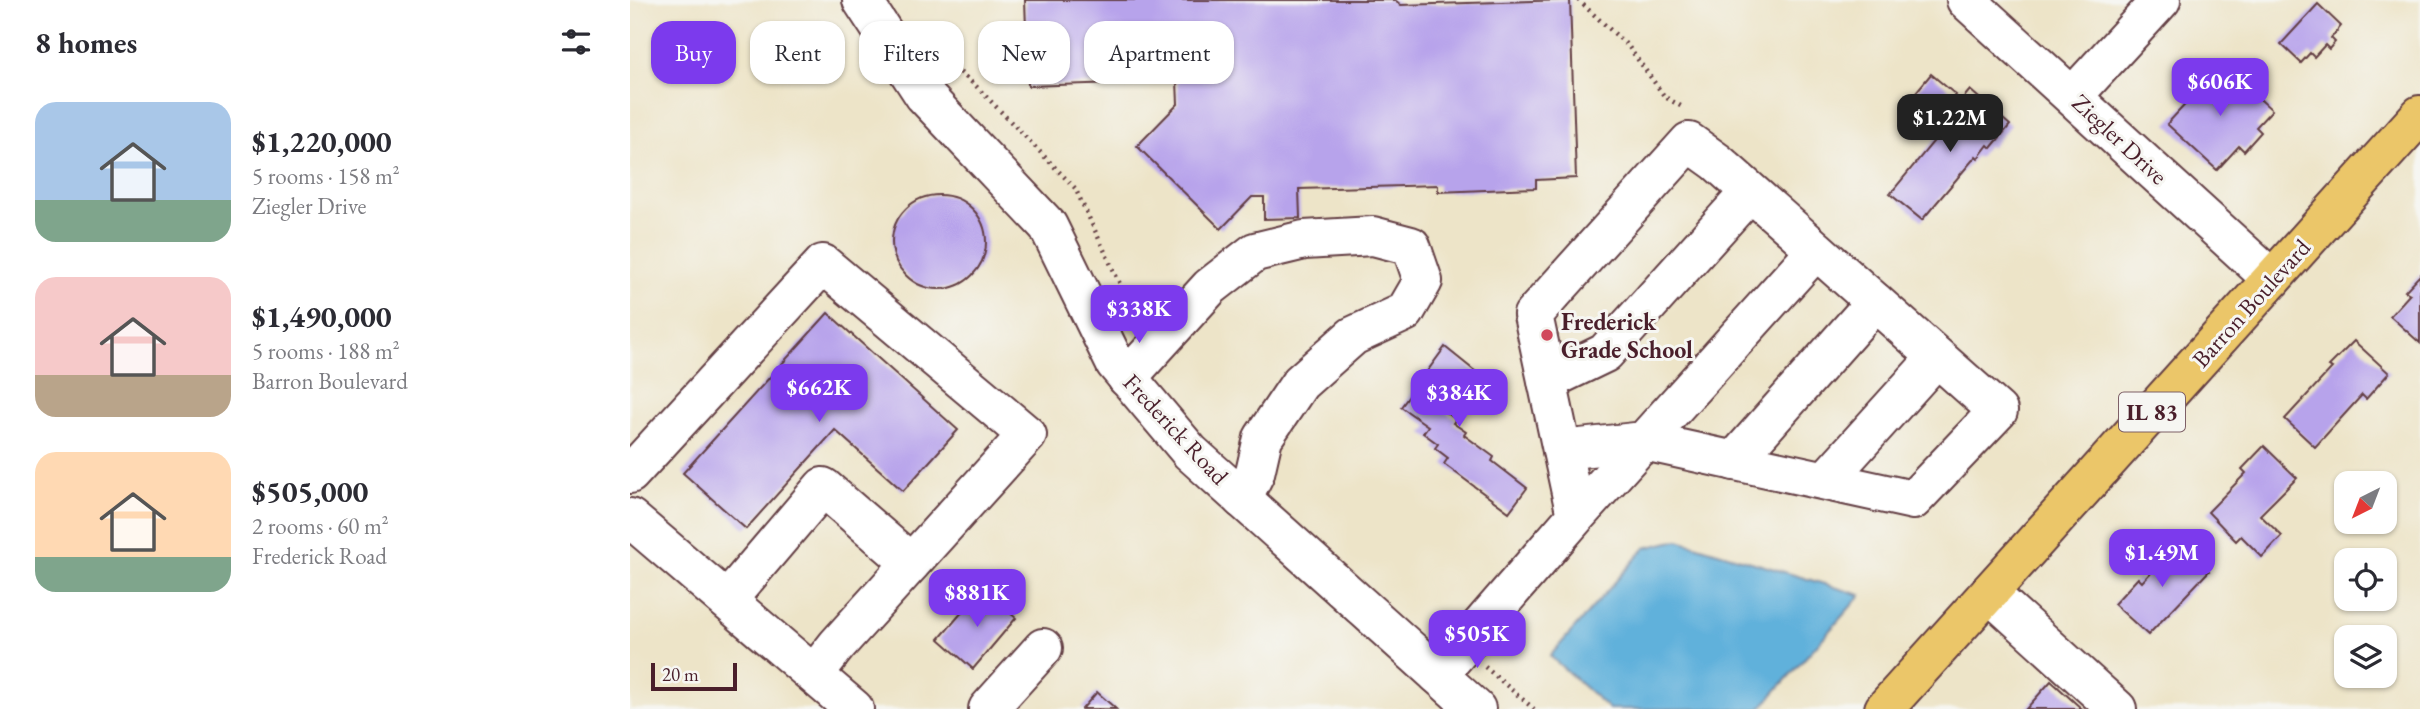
<!DOCTYPE html>
<meta charset="utf-8">
<style>
:root{--surface:#fff;--page:#f2f2f3;--text:#2b2b33;--muted:#7c7c81;--accent:#7c3aed}
body{margin:0;font-family:"EB Garamond",serif;background:var(--page);color:var(--text);height:100vh;display:flex;flex-direction:column;font-size:26px;white-space:nowrap}
*{box-sizing:border-box;margin:0}
p{font-size:23px;color:var(--muted)}
.icon{flex:none;width:38px;height:38px;fill:none;stroke:currentColor;stroke-width:2;stroke-linecap:round;stroke-linejoin:round}
.map{position:relative;flex:1;overflow:hidden}
.drawer{display:flex;flex-direction:column;background:var(--surface);width:630px}
.drawer>*{flex:none}
.hud{position:absolute;left:21px;top:21px;width:665px;height:63px;display:flex;gap:14px}
.needle{width:46px;rotate:222deg}
.tools{position:absolute;left:1704px;top:471px;display:grid;gap:14px}
.tools a{display:grid;place-items:center;width:63px;height:63px;border-radius:14px;background:var(--surface);box-shadow:0 2px 5px #0004;font-size:35px}
.scale{position:absolute;left:21px;bottom:18px;width:86px;box-sizing:border-box;padding-left:7px;border:4px solid #4a1f2b;border-top:0;font-size:19px;line-height:24px;white-space:nowrap;color:#4a1f2b;-webkit-text-stroke:5px #f6f6f2;paint-order:stroke}
.price{position:absolute;translate:-50% -60px;padding:0 16px;border-radius:14px;background:var(--accent);color:#fff;font-size:23px;line-height:46px;filter:drop-shadow(0 2px 4px #0008)}
.price::after{content:'';position:absolute;left:50%;top:42px;width:21px;height:16px;margin-left:-10px;background:inherit;clip-path:polygon(0 0,100% 0,50% 100%)}
.price.current{background:#222;color:#fff}
ul{padding:0;list-style:none}
li{display:flex;align-items:center;gap:21px;height:175px;padding:0 35px}
li span{display:grid;place-items:center;flex:none;width:196px;height:140px;border-radius:21px;color:#555}
li>.icon{margin-inline-start:auto}
span .icon{width:84px;height:84px;fill:#fffc;stroke-width:1}
li b{font-size:30px}
h2{display:flex;justify-content:space-between;align-items:center;height:84px;padding:0 35px;font-size:30px}
.pill{padding:0 24px;border-radius:21px;background:var(--surface);box-shadow:0 2px 5px #0004;font-size:24px;line-height:63px}
.pill.current{background:var(--accent);color:#fff}
main{display:flex;flex:1;min-height:0}
.map>svg:first-child{display:block}
.water{fill:#61b1db;stroke:#566883;stroke-width:2}
.building{fill:#b7a3eb}
.lines{fill:none;stroke-linecap:round;stroke-linejoin:round}
.minor-casing{stroke:#623d43;stroke-width:42}
.major-casing{stroke:#623d43;stroke-width:42}
.path{stroke:#623d43;stroke-width:4.5;stroke-dasharray:2 5;stroke-linecap:butt}
.minor{stroke:#fff;stroke-width:38}
.major{stroke:#ebc669;stroke-width:38}
.poi-dot{fill:#d1495b;stroke:#f6f6f2;stroke-width:2.5}
.labels{text-anchor:middle;dominant-baseline:central;stroke-width:6;stroke-linejoin:round;paint-order:stroke}
.shield{fill:#f6f6f2;stroke:#7e6067;stroke-width:2}
.shield-label{font-size:23px;font-weight:bold;fill:#4a1f2b}
.street-label{font-size:24px;fill:#4a1f2b;stroke:#f6f6f2}
.poi-label{font-size:24px;font-weight:bold;fill:#4a1f2b;stroke:#f6f6f2;text-anchor:start}
</style>
<main>
<section class="drawer">
<h2>8 homes<svg class="icon" aria-label="filters" viewBox="0 0 24 24"><path d="M4 7h16M4 17h16"/><circle cx="9" cy="7" r="2"/><circle cx="15" cy="17" r="2"/></svg></h2>
<ul>
<li><span style="background:linear-gradient(#a9c7e8 70%,#7fa58c 0)"><svg class="icon" aria-label="home" viewBox="0 0 24 24"><path d="M3 11l9-7 9 7M6 9v11h12V9"/></svg></span><div><b>$1,220,000</b><p>5 rooms · 158 m²</p><p>Ziegler Drive</p></div></li>
<li><span style="background:linear-gradient(#f6c9c9 70%,#b9a48a 0)"><svg class="icon" aria-label="home" viewBox="0 0 24 24"><path d="M3 11l9-7 9 7M6 9v11h12V9"/></svg></span><div><b>$1,490,000</b><p>5 rooms · 188 m²</p><p>Barron Boulevard</p></div></li>
<li><span style="background:linear-gradient(#ffd9b3 75%,#7fa58c 0)"><svg class="icon" aria-label="home" viewBox="0 0 24 24"><path d="M3 11l9-7 9 7M6 9v11h12V9"/></svg></span><div><b>$505,000</b><p>2 rooms · 60 m²</p><p>Frederick Road</p></div></li>
</ul>
</section>
<div class="map">
<svg width="1790" height="709" viewBox="0 0 1790 709">
<rect width="100%" height="100%" fill="#f6f6f2"/>
<filter id="ink" filterUnits="userSpaceOnUse"><feTurbulence type="fractalNoise" baseFrequency=".0143" numOctaves="2"/><feDisplacementMap in="SourceGraphic" scale="14" xChannelSelector="R" yChannelSelector="G"/><feConvolveMatrix kernelMatrix="1 2 1 2 8 2 1 2 1" color-interpolation-filters="sRGB"/></filter>
<filter id="wash" filterUnits="userSpaceOnUse"><feTurbulence type="fractalNoise" baseFrequency=".00686" numOctaves="4" result="noise"/><feDisplacementMap in="SourceGraphic" scale="28" xChannelSelector="R" yChannelSelector="G"/><feGaussianBlur stdDeviation="1.57" result="paint"/><feColorMatrix in="noise" values="0 0 0 0 0 0 0 0 0 0 0 0 0 0 0 0 0 1.4 0 .05"/><feComposite in="paint" operator="in"/></filter>
<g filter="url(#wash)">
<rect width="100%" height="100%" fill="#ede4c8"/>
<polygon class="water" points="1048,540 1231,595 1130,709 979,709 920,656 1015,548"/>
<g id="blocks">
<g class="building">
<polygon points="395,0 765,0 771,5 940,0 946,178 906,180 906,188 808,192 808,185 669,189 670,218 634,219 634,197 622,197 591,229 507,146 548,104 547,81 398,86"/>
<polygon points="1688,4 1711,26 1701,38 1705,42 1699,49 1695,45 1684,57 1680,53 1671,63 1651,44"/>
<polygon points="1592,65 1642,110 1626,127 1631,132 1614,151 1609,146 1587,170 1537,124"/>
<polygon points="1301,74 1326,95 1306,118 1282,97"/>
<polygon points="1340,90 1380,125 1361,148 1358,145 1348,158 1346,156 1292,220 1260,194 1317,125 1313,122"/>
<circle cx="309" cy="242" r="47"/>
<polygon points="1790,275 1790,343 1760,316 1780,294 1775,291"/>
<polygon points="198,313 328,430 273,491 205,430 116,529 53,473"/>
<polygon points="1724,341 1759,373 1736,399 1732,395 1685,447 1655,419 1702,368 1699,366"/>
<polygon points="815,347 856,380 845,395 830,384 812,410 826,419 823,423 836,432 834,435 864,457 862,461 897,488 879,512 814,464 818,458 805,448 808,444 793,433 798,426 771,407"/>
<polygon points="1634,446 1667,478 1630,515 1652,536 1632,557 1611,536 1606,541 1578,512 1616,473 1612,469"/>
<polygon points="1548,543 1579,571 1518,635 1484,604 1508,578 1512,582"/>
<polygon points="352,589 386,618 343,669 309,639"/>
<polygon points="1421,681 1452,709 1396,709"/>
<polygon points="467,692 486,709 452,709"/>
</g>
</g>
</g>
<g filter="url(#ink)">
<use href="#blocks" fill-opacity="0" stroke="#623d43" stroke-width="2"/>
<g class="lines">
<g class="minor-casing">
<g id="minor">
<polyline points="232,0 294,95 418,226 485,363 560,452 846,709"/>
<polyline points="1336,0 1642,279"/>
<polyline points="1443,96 1531,0"/>
<polyline points="497,378 580,287 625,252 674,240 743,236 781,246 793,281 775,312 723,336 670,383 633,438 625,473 612,499"/>
<polyline points="917,381 975,353 1120,192"/>
<polyline points="932,450 1014,441 1186,250"/>
<polyline points="1104,461 1245,302"/>
<polyline points="0,474 193,264 397,435 207,645 184,674"/>
<polyline points="1196,480 1307,357"/>
<polyline points="0,518 224,709"/>
<polyline points="1359,593 1487,709"/>
<polyline points="97,600 193,487 281,563"/>
<polyline points="808,675 946,516 903,315 1059,142 1087,162 1368,411 1283,500 1014,441 946,516"/>
<polyline points="358,709 413,648"/>
</g>
</g>
<g class="major-casing">
<polyline id="major" points="1254,709 1790,115"/>
</g>
<g class="path">
<polyline points="948,0 998,46 1035,97 1054,108"/>
<polyline points="309,54 347,87 445,188 491,286 500,312"/>
<polyline points="855,667 904,709"/>
</g>
<use href="#minor" class="minor"/>
<use href="#major" class="major"/>
</g>
</g>
<circle class="poi-dot" cx="917" cy="335" r="7"/>
<g class="labels">
<rect class="shield" x="1489" y="392.5" width="66" height="39" rx="5"/>
<g class="shield-label">
<text x="1522" y="412">IL 83</text>
</g>
<g class="street-label">
<text transform="translate(1490 139) rotate(43)">Ziegler Drive</text>
<text transform="translate(1621 303) rotate(-48)">Barron Boulevard</text>
<text transform="translate(546 429) rotate(47)">Frederick Road</text>
</g>
<g class="poi-label">
<text x="931" y="321">Frederick<tspan x="931" dy="28">Grade School</tspan></text>
</g>
</g>
</svg>
<div class="tools">
<a><svg class="needle" viewBox="-14 -14 28 28"><path d="M0-13l5 13h-10z" fill="#e53935"/><path d="M0 13l5-13h-10z" fill="#7c7c81"/></svg></a>
<a><svg class="icon" aria-label="locate" viewBox="0 0 24 24"><circle cx="12" cy="12" r="6"/><path d="M12 2v4M12 18v4M2 12h4M18 12h4"/></svg></a>
<a><svg class="icon" aria-label="layers" viewBox="0 0 24 24"><path d="M12 4l9 5-9 5-9-5zM3 14l9 5 9-5"/></svg></a>
</div>
<div class="scale">20 m</div>
<b class="price" style="left:1590px;top:118px">$606K</b>
<b class="price current" style="left:1320px;top:154px">$1.22M</b>
<b class="price" style="left:509px;top:345px">$338K</b>
<b class="price" style="left:189px;top:424px">$662K</b>
<b class="price" style="left:829px;top:429px">$384K</b>
<b class="price" style="left:1532px;top:589px">$1.49M</b>
<b class="price" style="left:347px;top:629px">$881K</b>
<b class="price" style="left:847px;top:670px">$505K</b>
<div class="hud">
<a class="pill current">Buy</a>
<a class="pill">Rent</a>
<a class="pill">Filters</a>
<a class="pill">New</a>
<a class="pill">Apartment</a>
</div>
</div>
</main>
